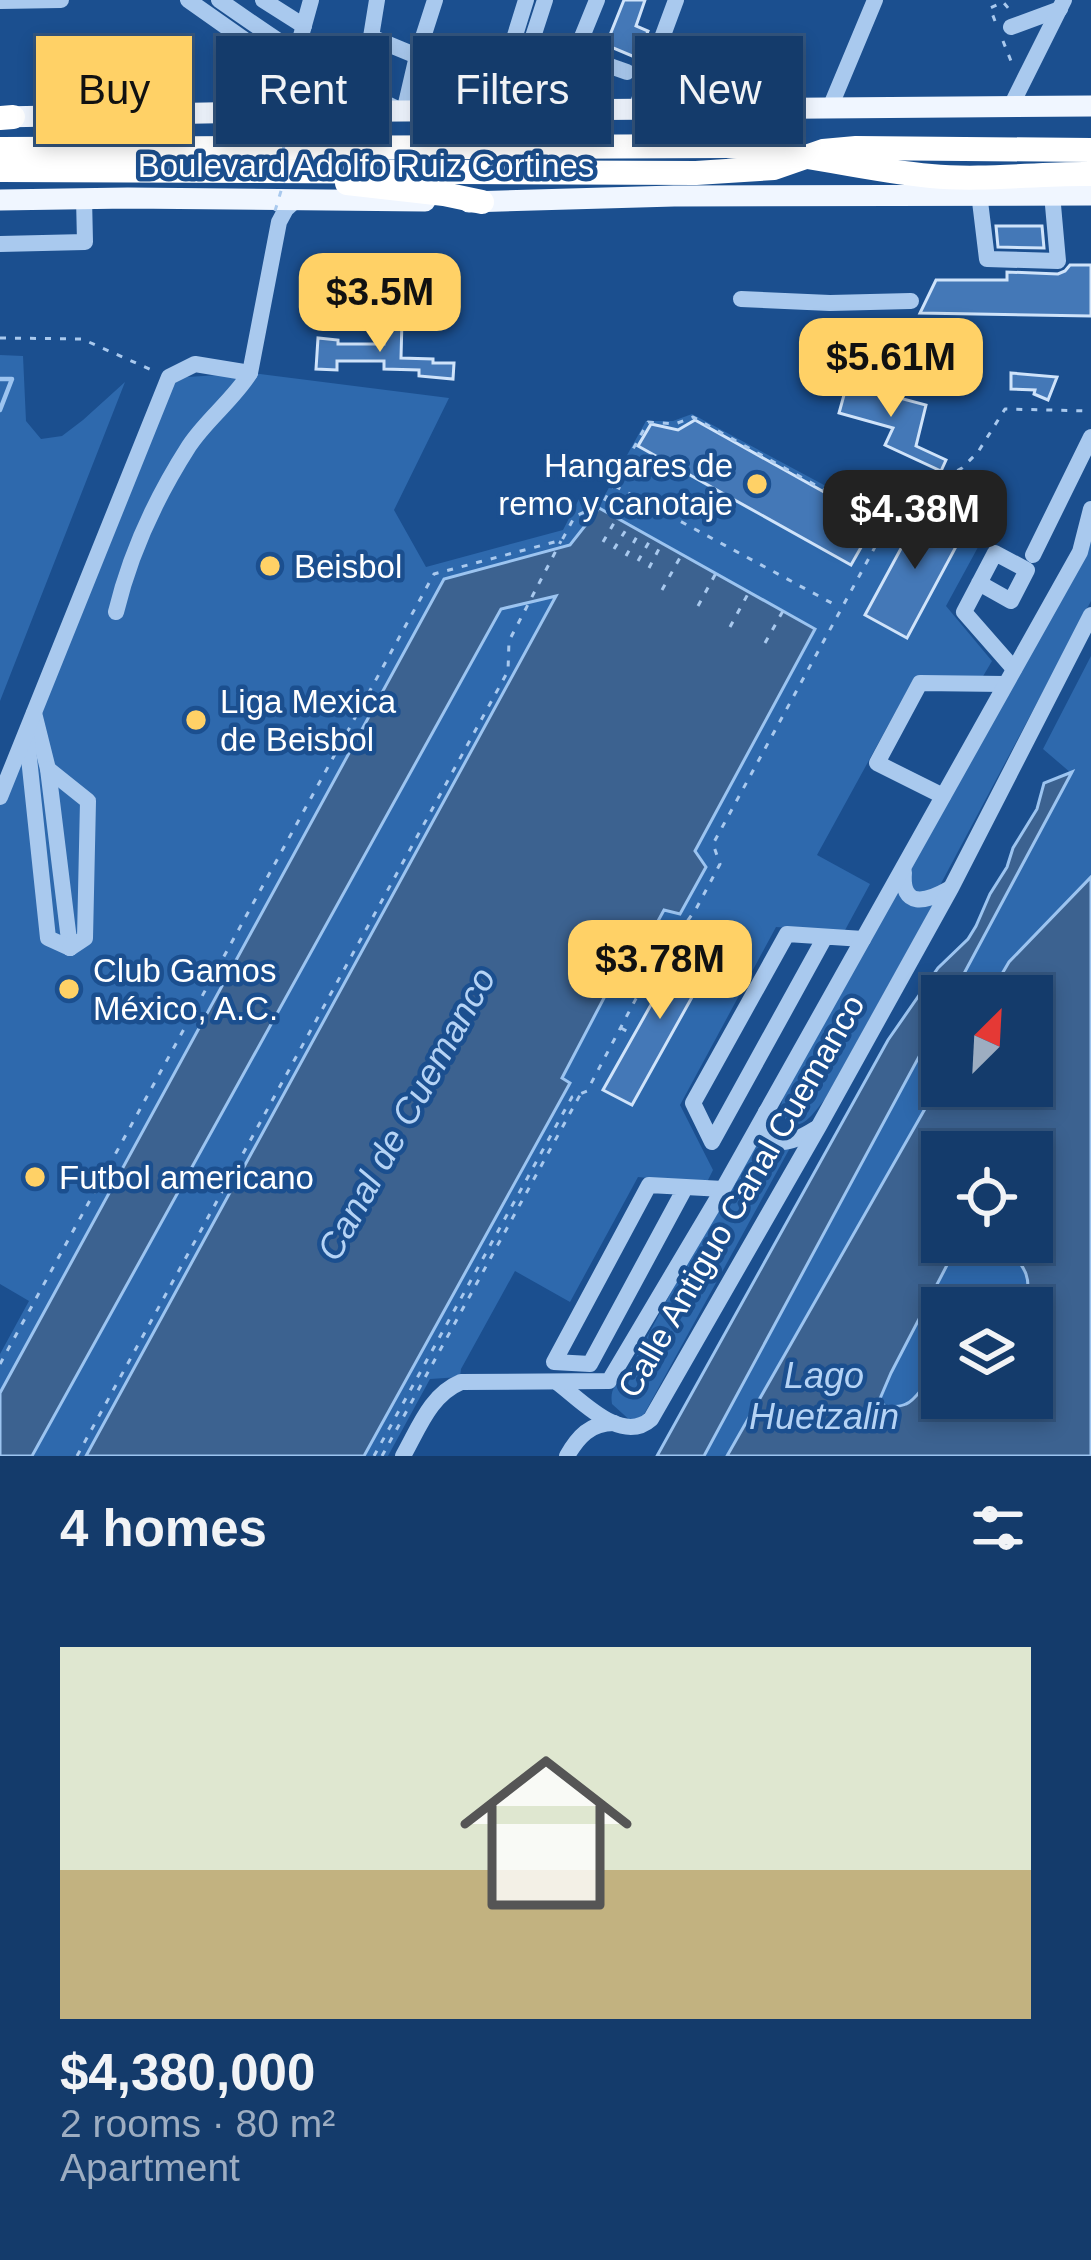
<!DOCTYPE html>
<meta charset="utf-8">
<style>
:root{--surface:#143b6b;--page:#214673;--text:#f1f3f6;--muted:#9dadc1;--line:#33557e;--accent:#ffd166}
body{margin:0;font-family:Arial,sans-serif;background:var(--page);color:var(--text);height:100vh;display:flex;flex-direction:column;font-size:45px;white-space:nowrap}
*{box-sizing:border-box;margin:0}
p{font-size:39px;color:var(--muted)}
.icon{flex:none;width:66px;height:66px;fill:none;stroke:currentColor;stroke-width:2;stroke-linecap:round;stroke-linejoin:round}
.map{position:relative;height:1456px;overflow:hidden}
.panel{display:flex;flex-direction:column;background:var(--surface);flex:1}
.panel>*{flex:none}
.top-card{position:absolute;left:36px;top:36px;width:1020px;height:108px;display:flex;gap:24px}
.needle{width:78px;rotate:24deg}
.fabs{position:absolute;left:921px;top:975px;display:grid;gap:24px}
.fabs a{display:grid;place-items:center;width:132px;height:132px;border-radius:0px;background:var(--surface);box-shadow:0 6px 18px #0003,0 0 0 3px var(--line);font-size:60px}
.price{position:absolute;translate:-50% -102px;padding:0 27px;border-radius:24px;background:var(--accent);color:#111;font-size:39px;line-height:78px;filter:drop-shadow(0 3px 6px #0008)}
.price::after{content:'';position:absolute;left:50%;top:72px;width:36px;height:27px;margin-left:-18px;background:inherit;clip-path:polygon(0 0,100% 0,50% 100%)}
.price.current{background:#222;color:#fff}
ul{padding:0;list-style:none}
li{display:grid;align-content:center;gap:24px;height:636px;padding:0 60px}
li span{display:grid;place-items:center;height:372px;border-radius:0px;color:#555}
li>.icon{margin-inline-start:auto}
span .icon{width:216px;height:216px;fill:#fffc;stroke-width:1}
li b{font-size:51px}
h2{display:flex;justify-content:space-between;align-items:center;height:144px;padding:0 60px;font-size:51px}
.tag{padding:0 42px;border-radius:0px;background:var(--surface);box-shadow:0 6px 18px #0003,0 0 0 3px var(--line);font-size:42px;line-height:108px}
.tag.current{background:var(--accent);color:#111}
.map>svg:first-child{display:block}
.green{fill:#2e69ad;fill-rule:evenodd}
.water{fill:#3c6290;stroke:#9cc4f0;stroke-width:3;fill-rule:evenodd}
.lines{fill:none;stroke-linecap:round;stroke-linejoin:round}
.stream{stroke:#9cc4f0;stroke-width:4.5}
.building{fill:#4478b7;stroke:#cfe3fa;stroke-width:3}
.path{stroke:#a9c9ee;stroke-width:3;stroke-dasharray:6 9;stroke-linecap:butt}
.minor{stroke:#a9c9ee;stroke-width:16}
.major{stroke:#f0f6ff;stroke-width:21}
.highway{stroke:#fff;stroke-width:24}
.path-bridge{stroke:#a9c9ee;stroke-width:3;stroke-dasharray:6 9;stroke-linecap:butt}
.highway-bridge{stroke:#fff;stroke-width:24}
.poi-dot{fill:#ffd166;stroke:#1b4f8f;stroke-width:4.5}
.labels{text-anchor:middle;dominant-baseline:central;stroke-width:9;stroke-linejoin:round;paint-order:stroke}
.street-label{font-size:33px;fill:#fff;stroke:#1b4f8f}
.poi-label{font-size:33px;fill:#fff;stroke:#1b4f8f;text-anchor:start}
.water-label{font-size:36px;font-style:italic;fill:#b5d3f5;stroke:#1b4f8f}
</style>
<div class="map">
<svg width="1091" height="1456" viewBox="0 0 1091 1456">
<rect width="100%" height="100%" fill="#1b4f8f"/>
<g class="green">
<polygon points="0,355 23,356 26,421 41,439 62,436 83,420 125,382 0,701"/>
<polygon points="252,373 449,398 394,510 426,567 563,530 579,499 601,502 646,421 673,421 692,414 878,514 906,507 931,496 989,527 946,606 992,661 982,678 913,680 817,855 870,884 844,932 776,927 680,1105 713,1170 706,1184 638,1177 570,1302 515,1271 461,1369 460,1377 430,1379 388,1456 0,1456 0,1354 29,1301 0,1284 0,799 173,384 187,377"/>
<polygon points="1091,528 1091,601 937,891 914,894 909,872"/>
<path d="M1091 656V1456H704L942 1014V1086H1032V996H952L1071 773 1043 749ZM942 1152H1032V1242H942ZM942 1308H1032V1398H942Z"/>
<path d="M899 887 934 903 825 1099C812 1115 796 1141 780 1111L783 1097Z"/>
<path d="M760 1127 791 1146 642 1418 633 1423 612 1404C610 1390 614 1385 626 1376Z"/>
</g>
<g class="water">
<polygon points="599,508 815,629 695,851 706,867 680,914 664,910 626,980 616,975 562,1078 570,1083 364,1456 86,1456 556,596 501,609 32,1456 0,1456 0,1393 444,579 570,545"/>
<polygon points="1072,772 952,996 942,996 942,1014 704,1456 657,1456 888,1040 938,968 968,939 976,926 990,894 1007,867 1013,848 1037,809 1044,783"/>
<path d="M1091 877V1456H727L942 1079V1086H1032V996H989L1009 962ZM1022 1134 1032 1135C1040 1151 1040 1171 1038 1189L1032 1195V1242H1003C1023 1266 1034 1274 1025 1308H1032V1398H942V1349L932 1353C932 1357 933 1368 931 1373 929 1381 914 1401 906 1404 900 1407 893 1406 887 1408L879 1401 891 1373 959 1242H942V1152H1008Z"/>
</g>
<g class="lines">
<polyline class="stream" points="0,379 12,379 0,410"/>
</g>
<g class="building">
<polygon points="624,0 645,0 636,26 648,31 637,58 606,45"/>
<polygon points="996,226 1042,226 1044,248 998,247"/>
<polygon points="1070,265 1091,265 1091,316 920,313 936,280 1007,280 1007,272 1058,274 1065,271"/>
<polygon points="386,319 402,320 401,358 433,359 433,363 454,363 453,379 419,376 419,370 384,369 384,361 337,361 337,370 316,369 318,338 338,340 338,344 384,344"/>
<polygon points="1011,373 1057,377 1048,400 1034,394 1035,390 1011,389"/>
<polygon points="847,384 926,405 916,446 946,460 941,471 885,445 893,428 839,413"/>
<polygon points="695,420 876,521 851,565 638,446 651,424 678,430"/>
<polygon points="924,506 966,528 907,638 865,615"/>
<polygon points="688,939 716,954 632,1105 603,1090"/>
</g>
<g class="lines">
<g class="path">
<polyline points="995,21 990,8 1003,2 1009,9"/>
<polyline points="1003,41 1013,66"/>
<polyline points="0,338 82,339 154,371"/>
<polyline points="615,486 839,607"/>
<polyline points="603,542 617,518"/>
<polyline points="614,549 629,525"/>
<polyline points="626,556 640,531"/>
<polyline points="638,561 652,537"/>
<polyline points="649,568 662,543"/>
<polyline points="662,590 682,554"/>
<polyline points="698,606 716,573"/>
<polyline points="730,627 749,592"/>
<polyline points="765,643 783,611"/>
<polyline points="641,990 655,997"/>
<polyline points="621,1028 634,1035"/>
<polyline points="0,1364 434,574 562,540 575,516 602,505 648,422 675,424 693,417 887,525"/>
<polyline points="77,1456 508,671 509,641 561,541"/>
<polyline points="374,1456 572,1097 587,1091 666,942 670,945 696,909 720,864 713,844 887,525 911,497 962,468 978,452 1005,409 1091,411"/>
<polyline points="382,1456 580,1095"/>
</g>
<g class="minor">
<polyline points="188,0 347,112"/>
<path d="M219 0C279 42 337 82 404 112L417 56 435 0"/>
<polyline points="263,0 304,26"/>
<polyline points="377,0 371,37 417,56"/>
<polyline points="0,1 61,0"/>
<polyline points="1011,27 1060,9"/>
<polyline points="296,54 311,0"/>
<polyline points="576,54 627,72"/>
<polyline points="518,83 545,0"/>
<polyline points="1011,106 1064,0"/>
<polyline points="829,110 875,0"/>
<polyline points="492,111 502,97 514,62 513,42 526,0"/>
<polyline points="558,111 560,91 597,0"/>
<polyline points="635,111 676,0"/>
<polyline points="979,193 987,259 1058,261 1052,194"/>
<polyline points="0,244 85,242 84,198"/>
<polyline points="741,299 830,303 911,301"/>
<polyline points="1033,555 1091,437"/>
<polyline points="979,583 1011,601 1027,570 995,553 964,612 1014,669"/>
<path d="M116 612C130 554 157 496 189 446 206 420 233 400 250 373"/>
<polyline points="34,713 48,769 70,948"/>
<polyline points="27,739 48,938 70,948"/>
<polyline points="48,769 88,801 85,938 70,948"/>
<polyline points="943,796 877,763 920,683 1005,684"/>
<polyline points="0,797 169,377 195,364 250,373 279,222 286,209 297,199"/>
<path d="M904 872C901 909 926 902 949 889"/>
<polyline points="825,937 712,1142 693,1103 787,934 863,939"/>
<path d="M766 1112C766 1153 789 1145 815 1129"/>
<polyline points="685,1188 590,1364 554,1362 649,1185 723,1189"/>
<path d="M558 1383C582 1401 622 1445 651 1419L819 1126 951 888 1091 615"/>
<path d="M403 1456C419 1428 430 1395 461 1382L609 1381 723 1189 1080 552 1091 509"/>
<path d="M567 1456C578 1437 590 1423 614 1423"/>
</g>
<g class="major">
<polyline points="1,117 262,112 1091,106"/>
<polyline points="0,200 128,198 425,201"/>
<polyline points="469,202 674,196 1091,195"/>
</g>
<g class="highway">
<polyline points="0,118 13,117"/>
<polyline points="0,149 727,146"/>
<polyline points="0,170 696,173 774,168 823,151 856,148 1091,150"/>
<polyline points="347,183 444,194 482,202"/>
</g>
<polyline class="path-bridge" points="275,211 284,181 283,102"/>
<path class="highway-bridge" d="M727 146C796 151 862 170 931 176 984 181 1038 173 1091 174"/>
</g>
<g class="poi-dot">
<circle cx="757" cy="484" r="12"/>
<circle cx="270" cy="566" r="12"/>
<circle cx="196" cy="720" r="12"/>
<circle cx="69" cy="989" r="12"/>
<circle cx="35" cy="1177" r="12"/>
</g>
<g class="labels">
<g class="street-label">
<text x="366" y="165">Boulevard Adolfo Ruiz Cortines</text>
<text transform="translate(741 1196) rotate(-60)">Calle Antiguo Canal Cuemanco</text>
</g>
<g class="poi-label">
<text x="733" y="465" text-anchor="end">Hangares de<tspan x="733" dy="38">remo y canotaje</tspan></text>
<text x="294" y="566">Beisbol</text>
<text x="220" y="701">Liga Mexica<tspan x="220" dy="38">de Beisbol</tspan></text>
<text x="93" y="970">Club Gamos<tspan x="93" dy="38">México, A.C.</tspan></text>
<text x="59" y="1177">Futbol americano</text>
</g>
<g class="water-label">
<text transform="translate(406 1114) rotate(-61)">Canal de Cuemanco</text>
<text x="824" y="1375">Lago<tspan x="824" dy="41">Huetzalin</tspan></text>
</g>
</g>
</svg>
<div class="fabs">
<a><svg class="needle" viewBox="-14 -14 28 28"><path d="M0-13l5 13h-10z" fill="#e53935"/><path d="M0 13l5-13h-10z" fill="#9dadc1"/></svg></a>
<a><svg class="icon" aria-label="locate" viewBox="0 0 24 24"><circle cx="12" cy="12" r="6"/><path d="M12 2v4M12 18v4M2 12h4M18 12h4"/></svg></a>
<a><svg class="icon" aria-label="layers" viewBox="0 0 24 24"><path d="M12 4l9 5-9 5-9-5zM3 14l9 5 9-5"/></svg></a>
</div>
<b class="price" style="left:380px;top:355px">$3.5M</b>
<b class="price" style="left:891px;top:420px">$5.61M</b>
<b class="price current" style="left:915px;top:572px">$4.38M</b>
<b class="price" style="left:660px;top:1022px">$3.78M</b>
<div class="top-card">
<a class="tag current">Buy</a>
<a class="tag">Rent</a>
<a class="tag">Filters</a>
<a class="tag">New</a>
</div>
</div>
<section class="panel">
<h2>4 homes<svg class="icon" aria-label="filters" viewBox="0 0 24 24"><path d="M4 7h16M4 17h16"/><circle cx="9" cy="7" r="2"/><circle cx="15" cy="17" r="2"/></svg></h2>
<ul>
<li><span style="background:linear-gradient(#dfe7d0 60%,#c2b280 0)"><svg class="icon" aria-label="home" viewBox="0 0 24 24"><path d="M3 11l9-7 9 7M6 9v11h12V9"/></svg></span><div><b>$4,380,000</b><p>2 rooms · 80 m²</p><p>Apartment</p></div></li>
</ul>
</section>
